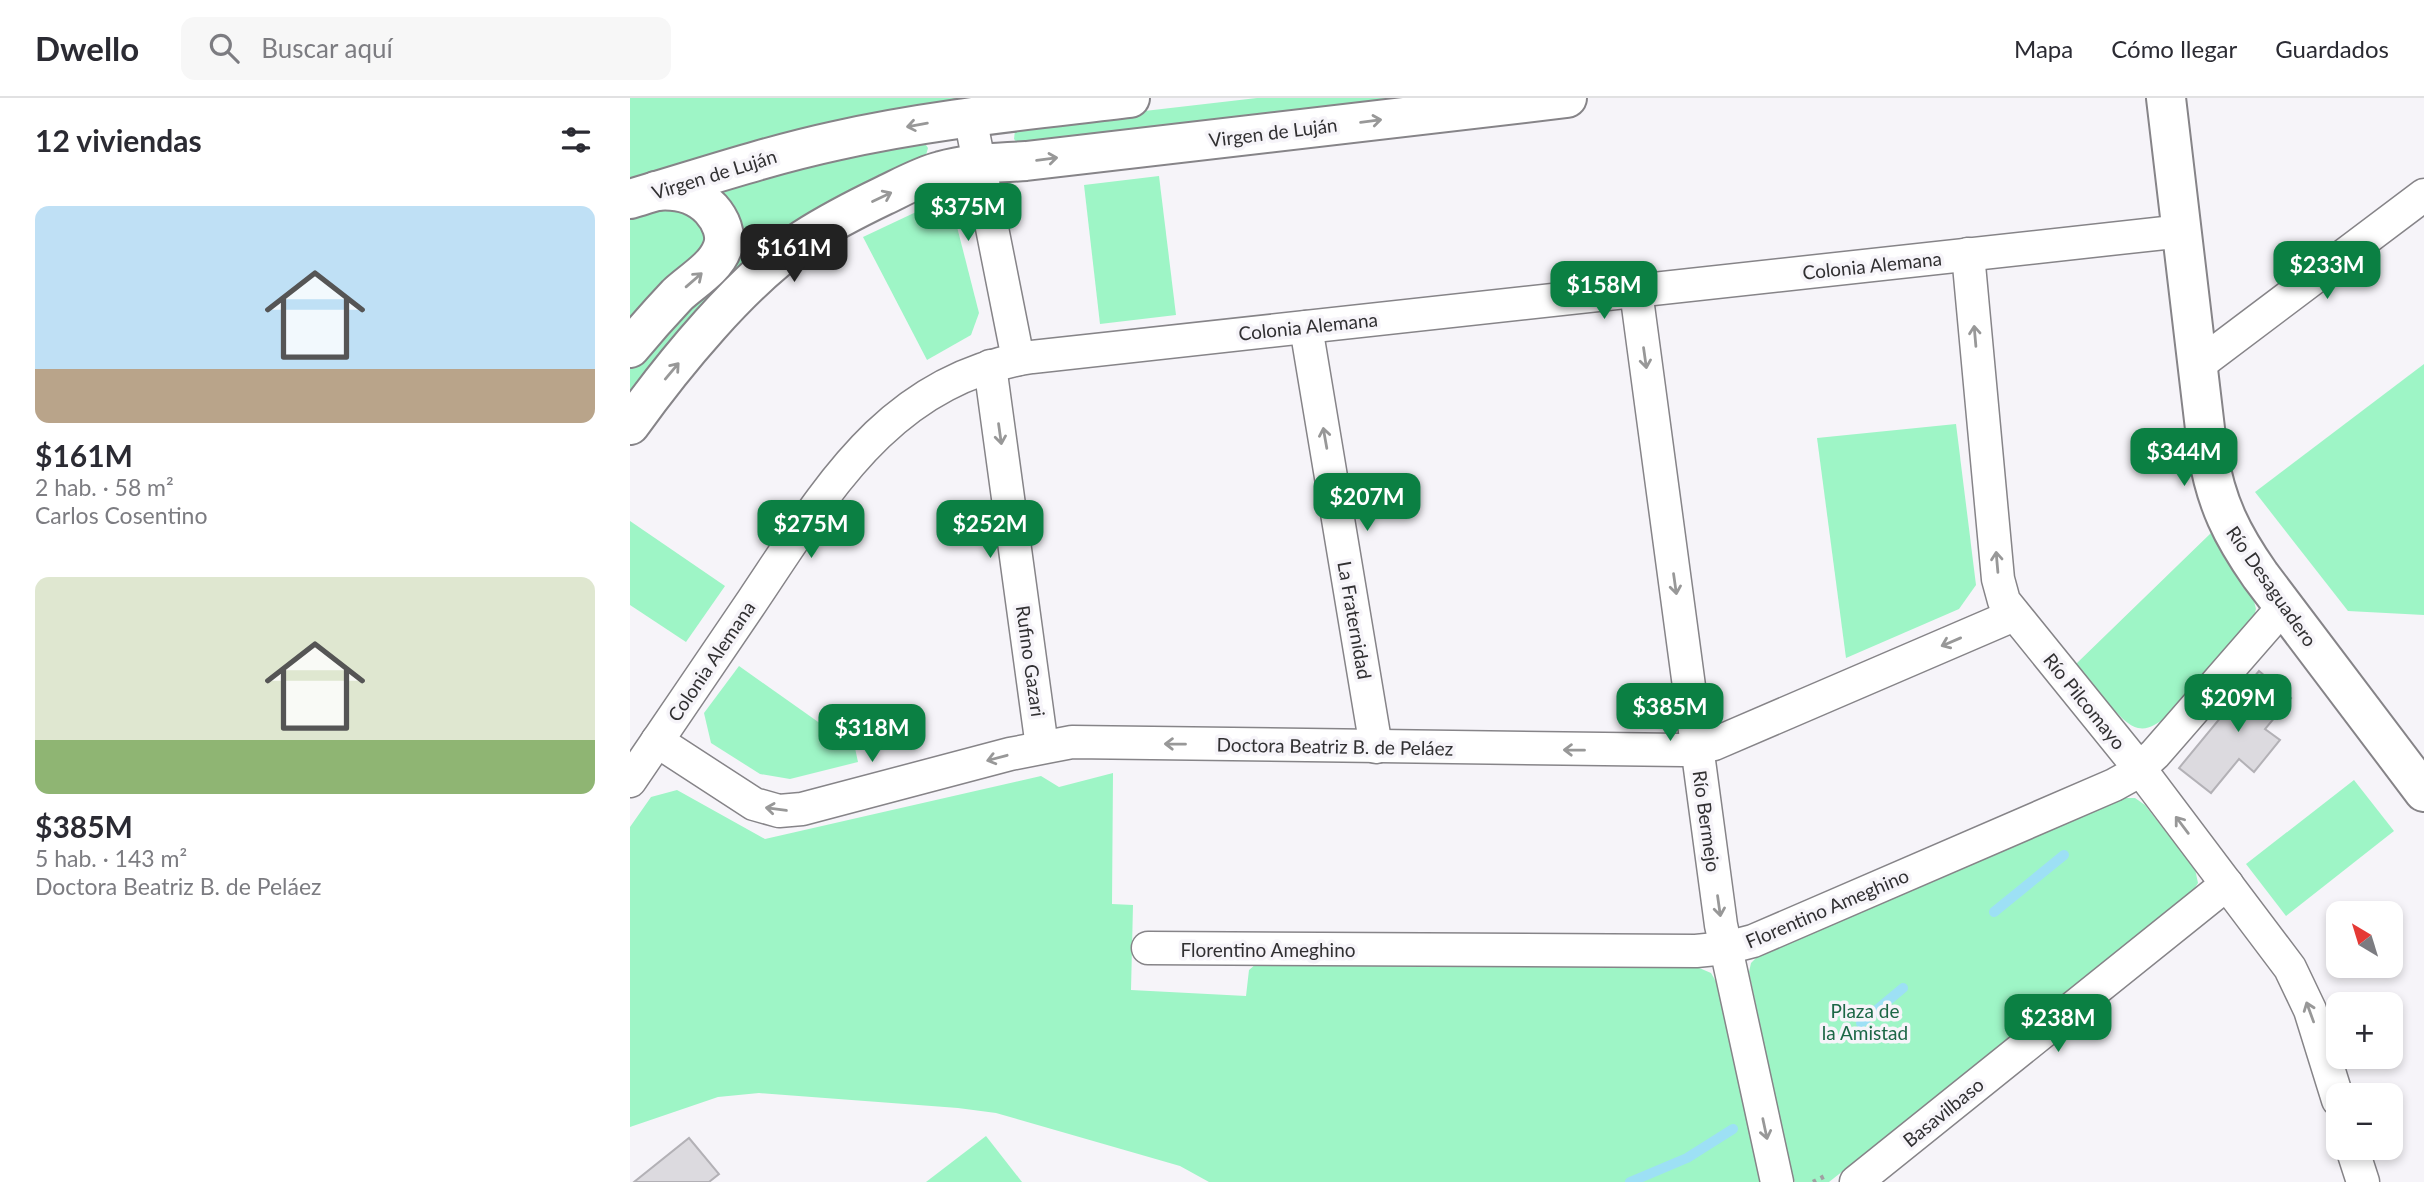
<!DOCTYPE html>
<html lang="es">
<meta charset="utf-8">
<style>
:root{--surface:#fff;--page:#f7f7f7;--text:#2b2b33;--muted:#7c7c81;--line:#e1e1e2;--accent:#0b8043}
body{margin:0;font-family:Lato,sans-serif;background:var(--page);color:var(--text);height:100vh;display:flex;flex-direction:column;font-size:26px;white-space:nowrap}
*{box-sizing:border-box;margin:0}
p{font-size:23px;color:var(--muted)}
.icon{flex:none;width:38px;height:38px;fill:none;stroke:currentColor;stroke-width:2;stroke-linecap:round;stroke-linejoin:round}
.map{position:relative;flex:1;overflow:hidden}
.panel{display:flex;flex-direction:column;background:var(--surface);width:630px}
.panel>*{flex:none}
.needle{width:46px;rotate:322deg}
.tools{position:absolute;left:1696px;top:803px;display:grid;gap:14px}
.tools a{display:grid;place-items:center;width:77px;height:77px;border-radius:14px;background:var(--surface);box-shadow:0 4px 10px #0003;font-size:35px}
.price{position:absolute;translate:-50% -60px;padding:0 16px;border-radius:14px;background:var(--accent);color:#fff;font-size:23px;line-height:46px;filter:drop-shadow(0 2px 4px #0008)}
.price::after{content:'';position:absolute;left:50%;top:42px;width:21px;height:16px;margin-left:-10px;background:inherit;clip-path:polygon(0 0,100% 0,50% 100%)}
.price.selected{background:#222;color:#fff}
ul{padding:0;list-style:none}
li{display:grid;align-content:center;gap:14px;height:371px;padding:0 35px}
li span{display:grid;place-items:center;height:217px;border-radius:14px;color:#555}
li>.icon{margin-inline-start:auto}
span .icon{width:126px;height:126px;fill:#fffc;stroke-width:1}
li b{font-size:30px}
h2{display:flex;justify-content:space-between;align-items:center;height:84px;padding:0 35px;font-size:30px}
header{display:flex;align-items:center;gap:42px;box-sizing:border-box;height:98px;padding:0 35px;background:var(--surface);border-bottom:2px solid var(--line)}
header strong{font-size:33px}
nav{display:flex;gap:38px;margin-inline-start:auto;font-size:24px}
.search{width:490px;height:63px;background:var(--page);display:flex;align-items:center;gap:18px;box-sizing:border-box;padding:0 24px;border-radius:14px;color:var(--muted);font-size:26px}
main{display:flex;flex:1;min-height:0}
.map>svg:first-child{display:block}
.green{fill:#9ef5c6}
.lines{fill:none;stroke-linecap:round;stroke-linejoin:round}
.stream{stroke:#9de0f5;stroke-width:10}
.building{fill:#dcdadf;stroke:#b3b1b6;stroke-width:2}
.minor-casing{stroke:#868488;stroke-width:35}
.tertiary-casing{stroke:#868488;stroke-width:42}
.path{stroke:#a09fa2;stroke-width:4.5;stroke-dasharray:3.5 5;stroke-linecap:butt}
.minor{stroke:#fff;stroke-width:32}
.tertiary{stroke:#fff;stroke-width:38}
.oneway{stroke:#989898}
.labels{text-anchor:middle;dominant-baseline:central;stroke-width:7;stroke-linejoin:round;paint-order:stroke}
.street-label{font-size:19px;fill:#313032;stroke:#f6f4f9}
.park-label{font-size:19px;fill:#1c6746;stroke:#f6f4f9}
</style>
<header>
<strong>Dwello</strong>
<div class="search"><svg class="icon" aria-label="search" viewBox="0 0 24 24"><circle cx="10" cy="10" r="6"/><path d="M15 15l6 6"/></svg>Buscar aquí</div>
<nav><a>Mapa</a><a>Cómo llegar</a><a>Guardados</a></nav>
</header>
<main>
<section class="panel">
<h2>12 viviendas<svg class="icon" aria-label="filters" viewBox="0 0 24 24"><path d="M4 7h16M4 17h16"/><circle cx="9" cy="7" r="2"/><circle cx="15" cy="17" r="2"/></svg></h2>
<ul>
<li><span style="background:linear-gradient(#bfe0f5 75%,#b9a48a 0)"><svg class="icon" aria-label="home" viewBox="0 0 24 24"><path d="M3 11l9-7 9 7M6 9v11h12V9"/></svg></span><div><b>$161M</b><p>2 hab. · 58 m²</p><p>Carlos Cosentino</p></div></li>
<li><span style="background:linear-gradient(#dfe7d0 75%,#8fb573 0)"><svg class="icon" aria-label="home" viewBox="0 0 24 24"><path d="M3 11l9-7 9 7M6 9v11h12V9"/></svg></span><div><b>$385M</b><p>5 hab. · 143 m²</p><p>Doctora Beatriz B. de Peláez</p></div></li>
</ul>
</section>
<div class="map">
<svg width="1794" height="1084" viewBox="0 0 1794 1084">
<rect width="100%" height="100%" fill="#f6f4f9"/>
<g class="green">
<polygon points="0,0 383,0 0,85"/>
<polygon points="627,0 790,0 388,46 384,41 385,32 402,26"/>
<polygon points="294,44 298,50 296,57 0,304 0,265 94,168 83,96 164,68"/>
<polygon points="529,78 546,217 470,226 454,87"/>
<polygon points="52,105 80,141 0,233 0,116"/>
<polygon points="303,106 324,117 349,215 341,237 297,262 233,139"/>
<polygon points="1794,266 1794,517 1718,513 1625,394"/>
<polygon points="1326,326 1346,487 1329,511 1216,560 1187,340"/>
<polygon points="0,423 95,488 56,544 0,507"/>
<path d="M1581 435 1593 458 1623 499 1626 511 1624 518 1534 621C1526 626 1519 632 1508 630 1492 628 1458 580 1446 566Z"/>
<polygon points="109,568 225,650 228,664 160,681 130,676 81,645 74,615"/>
<polygon points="483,675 482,806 503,807 501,892 616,898 619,872 626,866 1067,869 1081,875 1092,894 1130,1084 579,1084 550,1068 366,1015 328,1010 129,995 88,999 0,1029 0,729 21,699 47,692 135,741 411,678 429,689"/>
<polygon points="1724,682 1764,733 1656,818 1616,766"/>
<polygon points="1495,700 1505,700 1515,707 1565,771 1568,785 1559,799 1199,1084 1165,1084 1161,1075 1119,874 1121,865 1132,854"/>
<polygon points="356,1038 392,1084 296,1084"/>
</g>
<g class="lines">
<g class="stream">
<polyline points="1364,814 1434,757"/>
<polyline points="1231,925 1273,890"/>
<polyline points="1000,1084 1057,1060 1103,1031"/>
</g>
</g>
<g class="building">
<polygon points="1629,573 1661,600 1635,631 1650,642 1624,674 1609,661 1581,695 1549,670"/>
<polygon points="59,1040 89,1076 79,1084 4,1084"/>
</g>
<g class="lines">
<g class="minor-casing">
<g id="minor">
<polyline points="340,19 388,261"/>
<polyline points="1338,156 1368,481 1374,503 1510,671 1660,870 1680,912 1708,1002"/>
<polyline points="1006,193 1091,827 1147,1084"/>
<polyline points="676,229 746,649"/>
<polyline points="360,268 412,649"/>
<polyline points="1567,268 1794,97"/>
<polyline points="27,643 124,706 149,713 172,711 380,656 442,644 1053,652 1084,646 1384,517"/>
<path d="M0 683C41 623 82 562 123 502 197 392 259 281 402 259L1553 133"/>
<polyline points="518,850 1066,853 1096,850 1123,843 1484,687 1502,677 1525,656 1654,508"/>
<polyline points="1722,1050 1733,1084"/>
<polyline points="1226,1084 1597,786"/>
</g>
</g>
<g class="tertiary-casing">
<g id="tertiary">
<path d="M1536 0 1578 356C1586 405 1602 437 1630 477L1794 694"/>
<path d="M0 101C68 81 136 58 205 43 302 21 401 12 500 0"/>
<path d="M0 250C15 232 31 214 47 197 62 183 85 170 92 151 98 137 90 121 81 111 66 95 47 91 26 93"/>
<path d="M0 327C43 267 112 182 174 141 199 125 226 111 253 98 272 89 291 78 311 73 338 65 368 65 396 63L937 0"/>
</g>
</g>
<polyline class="path" points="1183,1084 1195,1078"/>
<use href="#minor" class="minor"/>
<use href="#tertiary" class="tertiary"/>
</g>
<defs><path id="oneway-shaft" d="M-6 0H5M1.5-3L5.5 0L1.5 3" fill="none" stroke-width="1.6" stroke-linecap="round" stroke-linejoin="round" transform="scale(1.75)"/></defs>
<g class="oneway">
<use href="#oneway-shaft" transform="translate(741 23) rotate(-7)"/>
<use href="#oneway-shaft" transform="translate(287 27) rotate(170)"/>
<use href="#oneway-shaft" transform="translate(417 61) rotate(-7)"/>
<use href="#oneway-shaft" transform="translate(252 99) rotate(-25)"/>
<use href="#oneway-shaft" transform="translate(64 182) rotate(-41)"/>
<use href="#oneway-shaft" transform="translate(1345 238) rotate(-95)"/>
<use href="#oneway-shaft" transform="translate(1015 260) rotate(82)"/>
<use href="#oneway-shaft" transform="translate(42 273) rotate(-50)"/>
<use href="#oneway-shaft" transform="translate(370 336) rotate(82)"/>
<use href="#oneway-shaft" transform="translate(695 340) rotate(-100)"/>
<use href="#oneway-shaft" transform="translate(1367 464) rotate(-95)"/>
<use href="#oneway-shaft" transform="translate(1045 486) rotate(82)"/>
<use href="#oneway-shaft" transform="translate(1321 544) rotate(157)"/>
<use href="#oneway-shaft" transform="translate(545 646) rotate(-179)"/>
<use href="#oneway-shaft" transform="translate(944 652) rotate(-179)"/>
<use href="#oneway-shaft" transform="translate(367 660) rotate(165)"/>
<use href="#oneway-shaft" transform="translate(146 711) rotate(-172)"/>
<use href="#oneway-shaft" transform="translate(1552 727) rotate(-127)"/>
<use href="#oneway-shaft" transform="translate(1089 808) rotate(82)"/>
<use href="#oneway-shaft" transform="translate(1680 914) rotate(-110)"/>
<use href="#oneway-shaft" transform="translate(1135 1031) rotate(78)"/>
</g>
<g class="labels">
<g class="street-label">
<text transform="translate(643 34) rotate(-7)">Virgen de Luján</text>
<text transform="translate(84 76) rotate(-17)">Virgen de Luján</text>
<text transform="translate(1242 167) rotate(-6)">Colonia Alemana</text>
<text transform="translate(678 228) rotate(-6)">Colonia Alemana</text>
<text transform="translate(1642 488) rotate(55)">Río Desaguadero</text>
<text transform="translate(725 522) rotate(80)">La Fraternidad</text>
<text transform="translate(81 563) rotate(-56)">Colonia Alemana</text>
<text transform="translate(401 563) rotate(82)">Rufino Gazari</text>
<text transform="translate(1455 603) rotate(51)">Río Pilcomayo</text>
<text transform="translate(705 648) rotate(1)">Doctora Beatriz B. de Peláez</text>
<text transform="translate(1077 723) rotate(82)">Río Bermejo</text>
<text transform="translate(1197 810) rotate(-23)">Florentino Ameghino</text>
<text x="638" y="851">Florentino Ameghino</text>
<text transform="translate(1313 1014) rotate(-39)">Basavilbaso</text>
</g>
<g class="park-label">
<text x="1235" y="912">Plaza de<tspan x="1235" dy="22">la Amistad</tspan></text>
</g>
</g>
</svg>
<div class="tools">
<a><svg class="needle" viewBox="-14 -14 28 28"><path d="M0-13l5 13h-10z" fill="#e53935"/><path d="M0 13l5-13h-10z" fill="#7c7c81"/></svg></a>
<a>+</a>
<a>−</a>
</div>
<b class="price" style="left:338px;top:145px">$375M</b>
<b class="price selected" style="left:164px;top:186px">$161M</b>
<b class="price" style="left:1697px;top:203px">$233M</b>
<b class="price" style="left:974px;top:223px">$158M</b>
<b class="price" style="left:1554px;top:390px">$344M</b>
<b class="price" style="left:737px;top:435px">$207M</b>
<b class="price" style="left:181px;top:462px">$275M</b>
<b class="price" style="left:360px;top:462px">$252M</b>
<b class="price" style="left:1608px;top:636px">$209M</b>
<b class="price" style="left:1040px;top:645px">$385M</b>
<b class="price" style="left:242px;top:666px">$318M</b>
<b class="price" style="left:1428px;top:956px">$238M</b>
</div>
</main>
